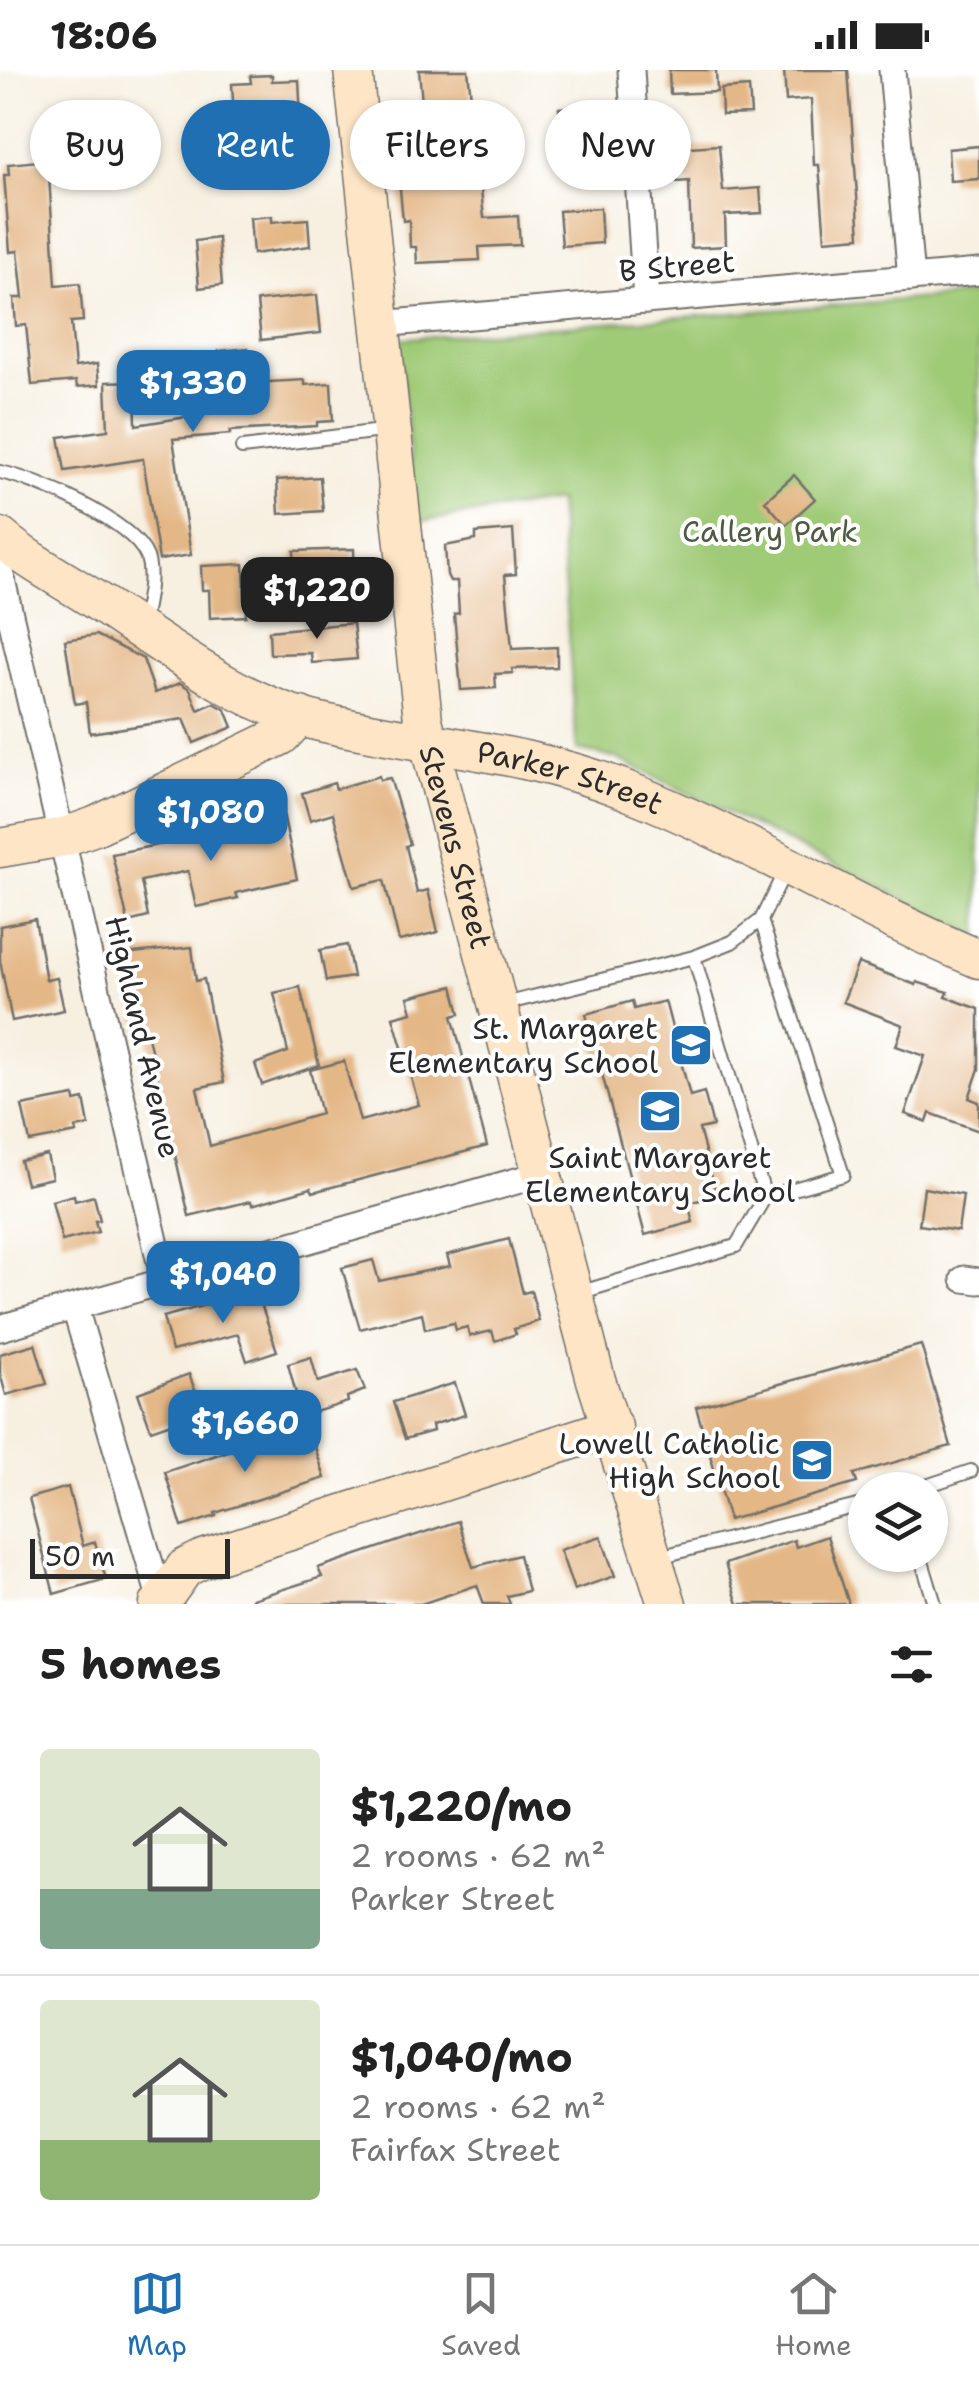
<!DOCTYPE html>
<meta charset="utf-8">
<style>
:root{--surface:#fff;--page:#f6f6f6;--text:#222;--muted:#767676;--line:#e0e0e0;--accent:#1f6fb2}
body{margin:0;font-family:"Shantell Sans",sans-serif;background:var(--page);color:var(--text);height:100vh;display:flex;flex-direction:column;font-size:38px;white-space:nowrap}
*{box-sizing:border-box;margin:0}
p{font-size:32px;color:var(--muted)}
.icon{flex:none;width:55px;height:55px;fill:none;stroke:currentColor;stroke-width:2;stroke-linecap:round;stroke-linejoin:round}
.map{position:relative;height:1534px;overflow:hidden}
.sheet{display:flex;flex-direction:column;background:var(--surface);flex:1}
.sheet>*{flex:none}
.hud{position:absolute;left:30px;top:30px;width:920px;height:90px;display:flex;gap:20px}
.controls{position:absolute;left:848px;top:1402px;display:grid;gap:20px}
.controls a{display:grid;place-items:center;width:100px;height:100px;border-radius:50%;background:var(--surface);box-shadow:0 2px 8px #0004;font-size:50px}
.scale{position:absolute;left:30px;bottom:25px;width:200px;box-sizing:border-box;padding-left:10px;border:5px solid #2b2b2b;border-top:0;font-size:28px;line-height:35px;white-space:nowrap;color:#2b2b2b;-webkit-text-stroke:8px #fff;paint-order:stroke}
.price{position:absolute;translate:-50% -85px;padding:0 22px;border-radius:20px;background:var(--accent);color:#fff;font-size:32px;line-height:65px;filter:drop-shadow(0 2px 5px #0008)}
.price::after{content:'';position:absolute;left:50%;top:60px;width:30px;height:22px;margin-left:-15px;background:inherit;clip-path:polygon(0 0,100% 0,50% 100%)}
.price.on{background:#222;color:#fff}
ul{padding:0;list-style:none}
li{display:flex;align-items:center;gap:30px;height:250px;padding:0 40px}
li+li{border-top:2px solid var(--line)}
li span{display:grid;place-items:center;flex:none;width:280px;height:200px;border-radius:10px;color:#555}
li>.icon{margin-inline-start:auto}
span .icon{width:120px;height:120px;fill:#fffc;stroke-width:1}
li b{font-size:42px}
h2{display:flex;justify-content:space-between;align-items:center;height:120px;padding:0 40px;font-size:42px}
.pill{padding:0 35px;border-radius:45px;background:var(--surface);box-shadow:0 2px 8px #0004;font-size:35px;line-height:90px}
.pill.on{background:var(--accent);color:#fff}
.status{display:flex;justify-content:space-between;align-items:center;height:70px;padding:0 50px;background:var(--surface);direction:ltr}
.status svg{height:28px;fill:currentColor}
.tab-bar{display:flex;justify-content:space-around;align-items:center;height:140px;border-top:2px solid var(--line);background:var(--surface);font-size:28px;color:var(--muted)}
.tab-bar a{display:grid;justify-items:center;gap:5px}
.tab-bar .on{color:var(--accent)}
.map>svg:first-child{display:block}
.green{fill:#9fca76;stroke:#657a50;stroke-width:2.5}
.building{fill:#e4b786}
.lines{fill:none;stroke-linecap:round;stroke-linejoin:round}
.lane-casing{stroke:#72706b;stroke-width:16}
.street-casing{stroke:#72706b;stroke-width:29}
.secondary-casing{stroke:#72706b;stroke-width:41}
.lane{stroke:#fff;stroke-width:12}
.street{stroke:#fff;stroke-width:25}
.secondary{stroke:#fde5c5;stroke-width:38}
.labels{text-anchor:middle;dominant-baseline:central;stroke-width:8;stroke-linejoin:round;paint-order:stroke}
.street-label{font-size:30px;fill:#2b2b2b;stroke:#fff}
.park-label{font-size:30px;fill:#4e5b42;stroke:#fff}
.poi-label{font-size:30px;fill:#2b2b2b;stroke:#fff;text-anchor:end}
</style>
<div class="status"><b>18:06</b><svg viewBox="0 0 49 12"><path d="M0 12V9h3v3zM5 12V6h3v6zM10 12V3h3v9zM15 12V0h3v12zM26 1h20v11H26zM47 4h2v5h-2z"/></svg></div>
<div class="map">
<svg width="979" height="1534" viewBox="0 0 979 1534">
<rect width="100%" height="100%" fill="#fff"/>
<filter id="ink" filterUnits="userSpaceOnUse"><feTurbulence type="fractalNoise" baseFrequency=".01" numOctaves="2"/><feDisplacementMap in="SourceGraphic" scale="20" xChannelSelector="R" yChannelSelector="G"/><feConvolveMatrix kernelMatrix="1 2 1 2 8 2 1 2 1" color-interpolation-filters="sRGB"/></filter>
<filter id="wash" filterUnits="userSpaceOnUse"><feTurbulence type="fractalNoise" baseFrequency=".0048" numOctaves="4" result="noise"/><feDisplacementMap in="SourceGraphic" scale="40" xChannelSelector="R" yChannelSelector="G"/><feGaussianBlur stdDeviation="2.25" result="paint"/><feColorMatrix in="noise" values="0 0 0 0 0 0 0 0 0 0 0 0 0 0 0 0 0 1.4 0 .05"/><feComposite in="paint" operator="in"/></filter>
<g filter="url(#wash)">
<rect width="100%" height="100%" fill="#f7f0e1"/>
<polygon class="green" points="979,224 979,866 616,688 577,680 558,431 416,452 399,269"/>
<g id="blocks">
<g class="building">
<polygon points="419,0 468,0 484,148 518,146 520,175 479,177 480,190 417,193 416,177 410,177 409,150 403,151 394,55 424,53"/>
<polygon points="669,0 716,0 717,22 670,24"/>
<polygon points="784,0 848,0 860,167 825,170 819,95 814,95 811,29 786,31"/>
<polygon points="272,5 272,11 299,10 302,68 305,68 307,94 302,94 302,98 280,100 281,104 228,110 223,49 234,48 232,14 251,13 250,6"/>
<polygon points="749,17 751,44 722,45 721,19"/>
<polygon points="586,36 589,71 562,74 559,38"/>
<polygon points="719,75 723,121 760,118 762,143 725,145 726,176 691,178 689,111 677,112 675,78"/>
<polygon points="979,76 979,109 950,111 948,79"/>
<polygon points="48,90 56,215 80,213 83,251 71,252 75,297 97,294 99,315 77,317 76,311 32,315 26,255 16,256 14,228 23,228 18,181 10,182 4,105 9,105 8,94"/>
<polygon points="600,138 602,173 562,176 559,141"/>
<polygon points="272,146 272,152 308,149 310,176 253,184 250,148"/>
<polygon points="218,168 222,215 199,218 195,171"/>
<polygon points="317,225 321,263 261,270 257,231"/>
<polygon points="248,278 251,313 305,310 305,315 331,313 333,351 317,352 317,356 230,361 230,364 173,369 191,485 159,490 143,389 65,401 59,367 108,360 106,312 135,311 136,355 194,346 193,323 222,321 219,281"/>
<polygon points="794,405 815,429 786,455 765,431"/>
<polygon points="320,407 323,441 279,444 277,410"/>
<polygon points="513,460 516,504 505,505 512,579 557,577 557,597 512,599 513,603 495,604 496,618 461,620 454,544 459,543 457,511 450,511 447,505 445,476 476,470 476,463"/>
<polygon points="354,479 355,515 295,517 294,481"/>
<polygon points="244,494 246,546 210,548 209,520 202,520 201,496"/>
<polygon points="353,553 357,589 312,593 311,583 270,584 269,561"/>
<polygon points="96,565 143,589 155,623 180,613 190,619 198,640 214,633 226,640 233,657 194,673 184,649 90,663 86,632 75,634 65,570"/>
<polygon points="379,706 380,710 390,708 410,774 406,776 417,823 428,820 438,862 399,871 384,810 354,817 333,743 310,750 302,723 334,713 336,719"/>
<polygon points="283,743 297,809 236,823 238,828 196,837 188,801 141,811 148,847 128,852 112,784 243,758 242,752"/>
<polygon points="35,849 46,910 57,908 64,940 12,951 0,891 0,856"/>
<polygon points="347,875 353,907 326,911 320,880"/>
<polygon points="192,877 196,911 204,909 224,1012 197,1018 210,1076 321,1044 310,1000 344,991 360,1051 419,1035 393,947 412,942 408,927 453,916 460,944 452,946 487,1076 313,1122 311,1118 252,1135 251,1131 189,1146 146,958 138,960 122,884"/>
<polygon points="858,893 916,915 917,912 948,922 946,927 979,939 979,999 969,1028 979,1032 979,1061 930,1043 927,1052 905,1044 925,986 896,976 903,955 843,932"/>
<polygon points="300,917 319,995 262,1015 255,994 288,982 274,923"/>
<polygon points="632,931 634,939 665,931 690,1026 704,1022 713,1056 699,1059 717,1126 688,1133 693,1152 645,1165 586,944"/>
<polygon points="74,1026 75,1031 84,1029 89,1055 76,1058 77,1063 30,1072 22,1036"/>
<polygon points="47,1085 52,1108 26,1114 20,1091"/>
<polygon points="924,1118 963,1125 958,1161 919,1155"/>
<polygon points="74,1125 75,1131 94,1126 100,1150 95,1151 98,1162 62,1171 52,1131"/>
<polygon points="509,1169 523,1223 531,1221 539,1251 514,1259 516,1264 495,1271 492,1261 470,1266 467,1257 456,1260 454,1253 425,1259 422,1243 360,1259 342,1198 373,1190 379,1211 450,1196 447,1185"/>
<polygon points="257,1222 277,1281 247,1291 238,1264 172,1281 163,1247 213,1233 214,1237"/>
<polygon points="35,1274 47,1314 6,1325 0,1303 0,1284"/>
<polygon points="921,1275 951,1376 854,1404 857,1413 729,1450 696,1337"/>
<polygon points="311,1287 318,1312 357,1300 365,1320 347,1327 348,1332 302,1346 288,1294"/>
<polygon points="189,1304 203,1342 151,1360 138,1323"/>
<polygon points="455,1313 465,1345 432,1355 433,1361 405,1369 393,1332"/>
<polygon points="307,1352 325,1408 215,1443 216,1446 182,1457 165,1402 277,1365 276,1362"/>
<polygon points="68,1417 83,1476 95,1472 106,1509 54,1524 29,1428"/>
<polygon points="458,1451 473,1497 519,1485 528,1521 507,1526 510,1534 484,1534 477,1515 421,1534 253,1534 252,1529 322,1507 318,1498"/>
<polygon points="601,1466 615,1506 574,1520 560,1480"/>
<polygon points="827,1466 849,1534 738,1534 725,1494 794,1470 796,1477"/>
</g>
</g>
</g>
<g filter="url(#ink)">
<use href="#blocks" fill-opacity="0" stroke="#72706b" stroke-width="2.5"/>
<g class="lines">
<g class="lane-casing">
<g id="lane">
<polyline points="242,378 389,360"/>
<path d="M0 402C36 409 133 451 147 487 154 509 145 536 142 558"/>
<polyline points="694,887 765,1127"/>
<polyline points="504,934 694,887 732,872 761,850 786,799"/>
<polyline points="575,1224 736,1176 765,1127 843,1105 761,850"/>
<polyline points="914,1420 971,1401"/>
<polyline points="920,1485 935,1534"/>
<polyline points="655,1488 865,1434"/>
</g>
</g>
<g class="street-casing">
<g id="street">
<polyline points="631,0 646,231"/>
<polyline points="892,0 911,208"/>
<polyline points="380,254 979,202"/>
<polyline points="0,501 165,1214"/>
<polyline points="964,1209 979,1211"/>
<polyline points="75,1238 162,1534"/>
<polyline points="0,1258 541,1104"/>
</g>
</g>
<g class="secondary-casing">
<g id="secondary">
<path id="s1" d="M353 0 423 650 596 1310 667 1534"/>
<path id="s2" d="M0 467C29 492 63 509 95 530 164 574 238 634 320 652 421 675 526 681 623 719 746 767 858 839 979 889"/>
<polyline points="0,778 64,767 95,756 281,666 300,646"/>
<polyline points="159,1534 185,1498 203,1489 613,1357"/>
</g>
</g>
<use href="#lane" class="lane"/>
<use href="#street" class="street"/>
<use href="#secondary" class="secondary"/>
</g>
</g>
<defs>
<g id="school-square" transform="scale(2.25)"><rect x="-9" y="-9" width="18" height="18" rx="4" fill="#1f6fb2" stroke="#fff"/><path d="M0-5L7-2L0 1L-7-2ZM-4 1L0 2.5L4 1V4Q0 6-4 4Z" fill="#fff"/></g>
</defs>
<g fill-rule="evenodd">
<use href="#school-square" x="691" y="975"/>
<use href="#school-square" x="660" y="1041"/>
<use href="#school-square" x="812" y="1390"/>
</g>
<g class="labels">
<g class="street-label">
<text transform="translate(677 196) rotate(-5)">B Street</text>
<text stroke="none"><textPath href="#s2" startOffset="628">Parker Street</textPath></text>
<text stroke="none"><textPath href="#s1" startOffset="785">Stevens Street</textPath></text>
<text transform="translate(143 967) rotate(77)">Highland Avenue</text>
</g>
<g class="park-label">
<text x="770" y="461">Callery Park</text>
</g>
<g class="poi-label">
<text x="658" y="958">St. Margaret<tspan x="658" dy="34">Elementary School</tspan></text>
<text x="660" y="1087" text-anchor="middle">Saint Margaret<tspan x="660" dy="34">Elementary School</tspan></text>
<text x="780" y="1373">Lowell Catholic<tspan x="780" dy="34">High School</tspan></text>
</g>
</g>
</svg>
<div class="controls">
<a><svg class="icon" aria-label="layers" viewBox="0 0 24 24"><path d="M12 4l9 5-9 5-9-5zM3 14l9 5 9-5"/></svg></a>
</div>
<div class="scale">50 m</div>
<b class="price" style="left:193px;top:365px">$1,330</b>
<b class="price on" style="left:317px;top:572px">$1,220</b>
<b class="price" style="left:211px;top:794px">$1,080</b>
<b class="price" style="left:223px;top:1256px">$1,040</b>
<b class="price" style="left:245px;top:1405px">$1,660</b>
<div class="hud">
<a class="pill">Buy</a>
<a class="pill on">Rent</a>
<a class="pill">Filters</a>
<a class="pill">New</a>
</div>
</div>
<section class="sheet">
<h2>5 homes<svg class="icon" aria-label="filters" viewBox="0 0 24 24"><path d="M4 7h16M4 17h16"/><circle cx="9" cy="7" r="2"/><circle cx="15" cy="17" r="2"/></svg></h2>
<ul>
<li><span style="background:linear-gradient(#dfe7d0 70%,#7fa58c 0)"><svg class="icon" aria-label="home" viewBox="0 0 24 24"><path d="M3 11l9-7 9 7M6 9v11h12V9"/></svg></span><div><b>$1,220/mo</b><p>2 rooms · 62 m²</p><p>Parker Street</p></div></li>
<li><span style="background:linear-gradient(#dfe7d0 70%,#8fb573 0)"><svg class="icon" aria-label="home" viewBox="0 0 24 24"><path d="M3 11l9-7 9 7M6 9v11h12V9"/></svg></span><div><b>$1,040/mo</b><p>2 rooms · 62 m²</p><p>Fairfax Street</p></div></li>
</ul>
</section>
<nav class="tab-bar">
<a class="on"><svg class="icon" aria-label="map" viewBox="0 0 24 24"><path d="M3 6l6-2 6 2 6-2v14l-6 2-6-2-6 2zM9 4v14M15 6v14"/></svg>Map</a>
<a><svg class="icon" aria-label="saved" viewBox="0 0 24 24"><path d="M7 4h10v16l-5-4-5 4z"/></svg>Saved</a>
<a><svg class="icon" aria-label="home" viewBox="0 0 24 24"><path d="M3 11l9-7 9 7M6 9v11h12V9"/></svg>Home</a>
</nav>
